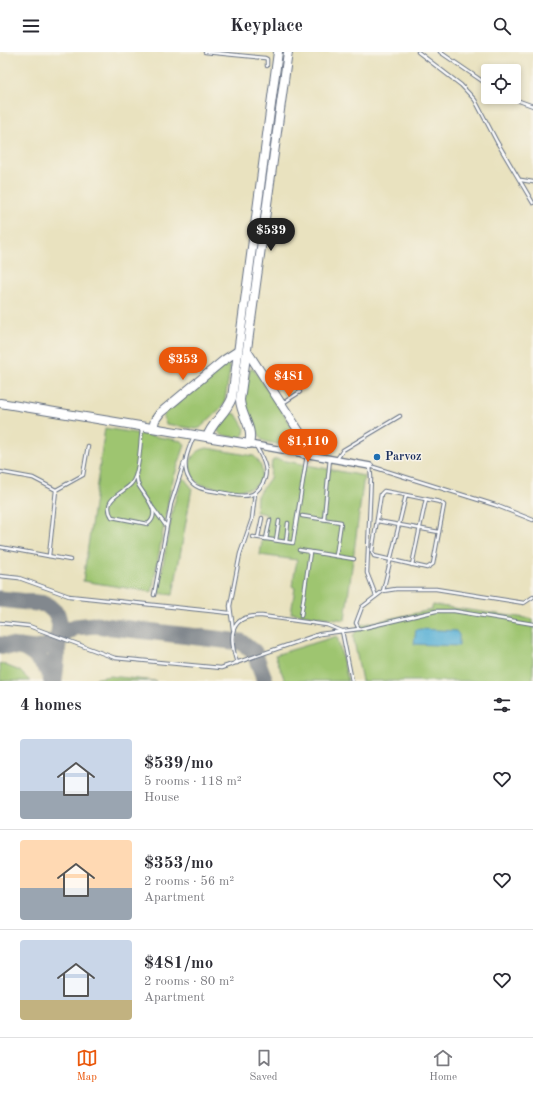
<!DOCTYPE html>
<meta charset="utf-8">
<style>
:root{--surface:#fff;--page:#f2f2f3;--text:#2b2b33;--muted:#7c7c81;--line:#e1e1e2;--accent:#ea580c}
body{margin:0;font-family:"Old Standard TT",serif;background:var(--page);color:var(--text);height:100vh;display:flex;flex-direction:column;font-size:15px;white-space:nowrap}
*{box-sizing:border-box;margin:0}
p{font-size:13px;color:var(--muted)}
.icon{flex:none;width:22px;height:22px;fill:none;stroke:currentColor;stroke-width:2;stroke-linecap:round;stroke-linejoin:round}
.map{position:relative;height:629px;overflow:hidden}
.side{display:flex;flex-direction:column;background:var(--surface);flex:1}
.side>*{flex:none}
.buttons{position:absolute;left:481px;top:12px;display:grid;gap:8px}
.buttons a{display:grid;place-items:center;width:40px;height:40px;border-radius:4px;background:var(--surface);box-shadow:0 2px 6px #0003;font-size:20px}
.price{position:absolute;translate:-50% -34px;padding:0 9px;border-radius:14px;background:var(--accent);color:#fff;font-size:13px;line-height:26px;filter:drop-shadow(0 1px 2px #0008)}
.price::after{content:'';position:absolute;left:50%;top:24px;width:12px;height:9px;margin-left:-6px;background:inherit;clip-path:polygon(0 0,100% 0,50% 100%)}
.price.selected{background:#222;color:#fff}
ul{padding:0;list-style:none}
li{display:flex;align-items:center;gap:12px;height:100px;padding:0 20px}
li+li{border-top:1px solid var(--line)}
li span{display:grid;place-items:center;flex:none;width:112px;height:80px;border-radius:4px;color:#555}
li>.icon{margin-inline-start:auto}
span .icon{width:48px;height:48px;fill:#fffc;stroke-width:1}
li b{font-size:17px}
h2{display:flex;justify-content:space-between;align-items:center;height:48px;padding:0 20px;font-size:17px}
header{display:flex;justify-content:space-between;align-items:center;height:52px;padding:0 20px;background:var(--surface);font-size:18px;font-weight:700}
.dock{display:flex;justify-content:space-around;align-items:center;height:56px;border-top:1px solid var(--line);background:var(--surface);font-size:11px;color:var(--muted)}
.dock a{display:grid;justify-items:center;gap:2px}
.dock .selected{color:var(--accent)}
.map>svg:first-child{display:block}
.green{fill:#9ec570;stroke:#5c7a67}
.water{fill:#58b0d5;stroke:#3a709a}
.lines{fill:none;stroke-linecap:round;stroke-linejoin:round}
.taxiway{stroke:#82888e;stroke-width:17}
.lane-casing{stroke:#636e80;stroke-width:4.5}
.street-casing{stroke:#636e80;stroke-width:8}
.secondary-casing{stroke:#636e80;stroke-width:10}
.lane{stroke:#fff;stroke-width:2.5}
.street{stroke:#fff;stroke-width:5.5}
.secondary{stroke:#fff;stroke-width:8}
.poi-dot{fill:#1f6fb2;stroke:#f7f3e8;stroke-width:1.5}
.labels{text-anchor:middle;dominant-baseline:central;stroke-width:3;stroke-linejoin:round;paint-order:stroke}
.poi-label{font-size:12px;font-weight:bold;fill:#1b2f5e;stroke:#f7f3e8;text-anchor:start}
</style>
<header><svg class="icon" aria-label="menu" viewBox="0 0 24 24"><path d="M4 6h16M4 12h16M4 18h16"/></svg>Keyplace<svg class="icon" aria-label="search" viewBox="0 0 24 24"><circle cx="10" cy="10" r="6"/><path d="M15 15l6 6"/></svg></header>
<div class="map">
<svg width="533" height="629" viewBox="0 0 533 629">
<rect width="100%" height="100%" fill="#f7f3e8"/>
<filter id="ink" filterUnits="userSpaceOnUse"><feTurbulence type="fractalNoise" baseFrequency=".025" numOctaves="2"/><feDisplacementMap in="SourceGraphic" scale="8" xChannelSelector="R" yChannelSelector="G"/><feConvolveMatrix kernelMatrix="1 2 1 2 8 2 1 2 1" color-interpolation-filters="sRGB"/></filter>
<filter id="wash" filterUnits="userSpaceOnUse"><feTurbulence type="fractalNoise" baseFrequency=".012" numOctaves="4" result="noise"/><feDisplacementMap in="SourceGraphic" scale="16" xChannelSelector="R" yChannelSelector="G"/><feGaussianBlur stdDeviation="0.9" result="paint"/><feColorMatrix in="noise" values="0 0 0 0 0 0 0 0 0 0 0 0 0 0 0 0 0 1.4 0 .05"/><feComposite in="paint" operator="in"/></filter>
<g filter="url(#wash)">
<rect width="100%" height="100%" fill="#e9e2bf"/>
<g class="green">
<polygon points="226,312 229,314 230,318 224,353 200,376 196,377 166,372 163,365 165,361"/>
<polygon points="250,317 254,317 299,385 297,393 294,395 267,390 262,388 246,358 244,350"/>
<polygon points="230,361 236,362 245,377 244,382 240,386 221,383 218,379 218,373"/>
<polygon points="105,376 182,389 185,393 171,434 152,540 83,529"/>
<path d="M207 396 254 404C260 410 264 418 261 426 254 447 215 435 199 432 185 420 187 400 207 396Z"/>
<polygon points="276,407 364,424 345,568 291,561 295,536 292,534 297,508 260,503 266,462 256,460 257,444 270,426 272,409"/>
<polygon points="183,425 192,436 173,543 158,541 173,455"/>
<polygon points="433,553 533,567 533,629 362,629 353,584 360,573 431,558"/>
<polygon points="337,584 348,629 285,629 275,603"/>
<polygon points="0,611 20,619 30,629 0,629"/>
<polygon points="110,624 156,629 91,629 98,626"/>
</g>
<polygon class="water" points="420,577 456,579 459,583 459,594 414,592 416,578"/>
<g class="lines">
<g class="taxiway">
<polyline points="0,547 46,552 57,562 60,573 54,629"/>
<polyline points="0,593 35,597 45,595 75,575 95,573 241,590 254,600 265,629"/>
<path d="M21 595C37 602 47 613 52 629"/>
</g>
</g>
</g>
<g filter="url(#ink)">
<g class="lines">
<g class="lane-casing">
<g id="lane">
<polyline points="205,0 265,6 267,7 267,14"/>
<polyline points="418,0 461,33 475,48 497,90 533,151"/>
<polyline points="440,0 488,33"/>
<polyline points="508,45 533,54"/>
<polyline points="521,128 533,130"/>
<polyline points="283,351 300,340"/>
<path d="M194 384C188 398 181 413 189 427 195 438 209 438 219 440 229 441 240 446 250 443 255 442 258 438 261 434 271 420 263 407 256 394"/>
<polyline points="306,384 312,392 320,395"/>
<polyline points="337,407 343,398 400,364"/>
<polyline points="0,420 33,426 56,438 49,504"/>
<path d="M136 422C137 425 137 429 138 432 143 443 163 460 148 472L112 465C101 447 122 442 131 432 140 422 140 390 142 377"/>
<polyline points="56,438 83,423 88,394"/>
<polyline points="153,456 166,474"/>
<polyline points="302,464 341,470 336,504"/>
<polyline points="324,467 330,406"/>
<polyline points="377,469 439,480"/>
<polyline points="253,485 293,491 307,403"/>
<polyline points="258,485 262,466"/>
<polyline points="266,487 270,468"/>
<polyline points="276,488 279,469"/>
<polyline points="286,490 288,471"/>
<polyline points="0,495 70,508"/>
<polyline points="299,498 354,507"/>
<polyline points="412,513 426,447"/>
<polyline points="0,524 19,526 69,544 230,561"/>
<path d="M383 539 406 443 440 450 444 453 433 512 427 516C409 512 392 508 374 504L372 500 381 442 384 439 406 443"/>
<polyline points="154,543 171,452 184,411"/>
<polyline points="376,544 367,521 371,425 370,414 495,453 533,468"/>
<polyline points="301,564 310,500"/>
<polyline points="0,571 29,574 115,606 221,616 320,582 359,577 436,559 454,559 533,572"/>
<polyline points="233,577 230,554 240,502 252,467 255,441"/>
<polyline points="359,577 356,571 362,555 383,539 396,537 436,537 524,551 533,545"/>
<path d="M237 611C229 586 228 562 262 564L327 573 342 579 352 629"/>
</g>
</g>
<g class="street-casing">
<polyline id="street" points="249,392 370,414"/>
</g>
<g class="secondary-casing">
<g id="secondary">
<polyline points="247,299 304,387 304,402"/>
<path d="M0 351 249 392C254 376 241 364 240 348L288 0"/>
<polyline points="153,376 155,368 160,361 224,308 238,299"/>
<path d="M207 385C212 370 226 362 232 346L278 0"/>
</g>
</g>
<use href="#lane" class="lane"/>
<use href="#street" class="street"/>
<use href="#secondary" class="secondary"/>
</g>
</g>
<circle class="poi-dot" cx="377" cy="405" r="4"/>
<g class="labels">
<g class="poi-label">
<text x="385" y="405">Parvoz</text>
</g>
</g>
</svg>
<div class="buttons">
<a><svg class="icon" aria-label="locate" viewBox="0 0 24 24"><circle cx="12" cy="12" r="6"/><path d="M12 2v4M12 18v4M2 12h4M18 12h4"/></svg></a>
</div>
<b class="price selected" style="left:271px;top:200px">$539</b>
<b class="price" style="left:183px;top:329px">$353</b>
<b class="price" style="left:289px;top:346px">$481</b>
<b class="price" style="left:308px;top:411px">$1,110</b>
</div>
<section class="side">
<h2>4 homes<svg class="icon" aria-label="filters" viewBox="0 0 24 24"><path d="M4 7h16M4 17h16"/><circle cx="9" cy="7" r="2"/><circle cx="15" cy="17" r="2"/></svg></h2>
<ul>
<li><span style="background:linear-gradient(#c9d6e8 65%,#9aa5b1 0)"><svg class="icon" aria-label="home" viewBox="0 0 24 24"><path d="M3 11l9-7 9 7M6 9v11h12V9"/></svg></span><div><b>$539/mo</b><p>5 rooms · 118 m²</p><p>House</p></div><svg class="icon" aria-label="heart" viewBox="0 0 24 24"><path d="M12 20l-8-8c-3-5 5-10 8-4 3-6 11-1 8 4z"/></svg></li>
<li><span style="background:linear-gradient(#ffd9b3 60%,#9aa5b1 0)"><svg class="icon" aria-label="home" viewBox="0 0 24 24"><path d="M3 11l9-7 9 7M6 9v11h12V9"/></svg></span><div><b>$353/mo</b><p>2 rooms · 56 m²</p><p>Apartment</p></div><svg class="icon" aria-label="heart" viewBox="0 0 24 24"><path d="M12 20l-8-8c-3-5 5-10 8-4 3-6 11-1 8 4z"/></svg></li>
<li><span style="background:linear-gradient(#c9d6e8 75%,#c2b280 0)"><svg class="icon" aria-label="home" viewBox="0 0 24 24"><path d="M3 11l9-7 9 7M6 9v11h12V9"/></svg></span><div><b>$481/mo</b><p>2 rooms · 80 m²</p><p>Apartment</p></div><svg class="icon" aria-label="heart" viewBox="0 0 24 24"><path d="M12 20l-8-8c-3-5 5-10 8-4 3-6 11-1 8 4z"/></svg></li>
</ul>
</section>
<nav class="dock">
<a class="selected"><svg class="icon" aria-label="map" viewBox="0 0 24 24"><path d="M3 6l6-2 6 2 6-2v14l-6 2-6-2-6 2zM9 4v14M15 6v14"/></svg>Map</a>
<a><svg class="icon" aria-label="saved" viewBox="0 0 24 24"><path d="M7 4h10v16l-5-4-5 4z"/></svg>Saved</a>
<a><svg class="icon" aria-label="home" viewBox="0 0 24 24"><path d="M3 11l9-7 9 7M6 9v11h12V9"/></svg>Home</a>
</nav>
